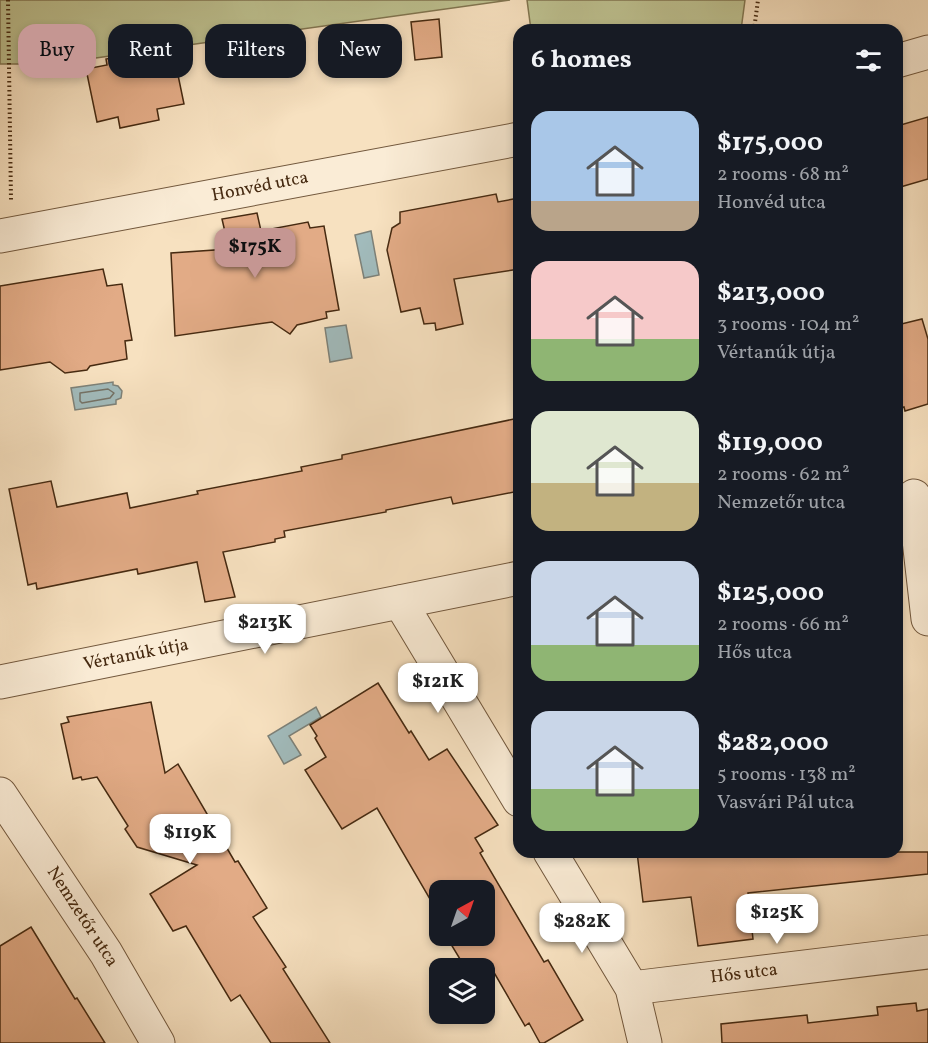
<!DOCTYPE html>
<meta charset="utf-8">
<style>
:root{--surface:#171b24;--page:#20242c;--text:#f1f3f6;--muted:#9ea1a6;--accent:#c59692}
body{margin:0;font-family:Vollkorn,serif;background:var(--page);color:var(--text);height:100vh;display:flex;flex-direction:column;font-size:22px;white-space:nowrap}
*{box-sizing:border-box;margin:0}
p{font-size:20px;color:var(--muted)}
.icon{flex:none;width:33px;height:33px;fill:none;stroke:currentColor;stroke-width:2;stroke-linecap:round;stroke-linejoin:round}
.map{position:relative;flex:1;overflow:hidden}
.panel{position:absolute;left:513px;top:24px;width:390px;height:834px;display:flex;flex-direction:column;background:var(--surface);border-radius:18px;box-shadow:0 3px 9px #0003}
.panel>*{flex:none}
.guide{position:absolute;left:18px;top:24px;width:405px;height:54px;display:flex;gap:12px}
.needle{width:39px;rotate:40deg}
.buttons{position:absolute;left:429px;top:880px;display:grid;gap:12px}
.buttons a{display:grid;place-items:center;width:66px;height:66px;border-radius:12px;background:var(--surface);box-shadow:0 3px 9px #0003;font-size:30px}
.price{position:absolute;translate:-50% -51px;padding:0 14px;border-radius:12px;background:#fff;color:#222;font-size:20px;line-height:39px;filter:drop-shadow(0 2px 3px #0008)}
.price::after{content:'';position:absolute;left:50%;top:36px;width:18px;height:14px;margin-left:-9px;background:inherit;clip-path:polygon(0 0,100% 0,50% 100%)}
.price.on{background:var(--accent);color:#111}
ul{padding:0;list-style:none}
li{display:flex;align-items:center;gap:18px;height:150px;padding:0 18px}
li span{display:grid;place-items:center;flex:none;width:168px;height:120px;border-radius:18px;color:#555}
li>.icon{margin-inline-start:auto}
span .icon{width:72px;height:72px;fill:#fffc;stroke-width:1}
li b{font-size:26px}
h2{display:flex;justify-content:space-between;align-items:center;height:72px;padding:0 18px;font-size:26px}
.pill{padding:0 21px;border-radius:18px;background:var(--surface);box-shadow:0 3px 9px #0003;font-size:21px;line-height:54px}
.pill.on{background:var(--accent);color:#111}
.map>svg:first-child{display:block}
.green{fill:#bec291;stroke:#827651;stroke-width:1.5}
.water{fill:#a1bbbc;stroke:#7d8178;stroke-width:1.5}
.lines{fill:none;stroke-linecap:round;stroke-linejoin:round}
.shore{stroke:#747266;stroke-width:1.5}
.building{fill:#e2ab86;stroke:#462a11;stroke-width:1.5}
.minor-casing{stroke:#72583d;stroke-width:35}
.path{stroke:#462a11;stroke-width:4;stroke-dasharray:1.5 3;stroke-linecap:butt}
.minor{stroke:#faecd6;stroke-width:33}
.labels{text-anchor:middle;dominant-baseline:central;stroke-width:4.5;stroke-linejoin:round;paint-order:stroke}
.street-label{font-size:18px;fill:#462a11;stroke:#faecd6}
</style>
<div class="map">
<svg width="928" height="1043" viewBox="0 0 928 1043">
<rect width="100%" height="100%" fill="#f7e1c0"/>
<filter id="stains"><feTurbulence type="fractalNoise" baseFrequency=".00333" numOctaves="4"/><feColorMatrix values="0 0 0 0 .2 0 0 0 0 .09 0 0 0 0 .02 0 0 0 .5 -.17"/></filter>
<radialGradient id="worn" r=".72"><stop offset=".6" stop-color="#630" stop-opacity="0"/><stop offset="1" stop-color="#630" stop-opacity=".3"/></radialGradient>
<g class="green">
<polygon points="0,0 510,0 53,64 0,64"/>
<polygon points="527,0 745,0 741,30 531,30"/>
</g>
<g class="water">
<polygon points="371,231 379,275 364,278 355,235"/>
<polygon points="346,325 352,358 330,362 325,328"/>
<polygon points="113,382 113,385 118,386 122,391 121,398 116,400 116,404 75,410 71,388"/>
<polygon points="316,707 321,717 289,736 301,755 284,764 268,736"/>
</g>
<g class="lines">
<polygon class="shore" points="108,389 114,393 110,398 82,403 80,401 80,393"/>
</g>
<g class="building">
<polygon points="439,19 442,57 415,60 411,22"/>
<polygon points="172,46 184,104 157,109 159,120 120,128 118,117 97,122 86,69 107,65 106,59"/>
<polygon points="928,117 928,179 897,188 897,126"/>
<polygon points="496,194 498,202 519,198 519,269 454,279 463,324 436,330 435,323 424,324 420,308 401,312 387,250 392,228 400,223 400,212"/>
<polygon points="257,213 261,231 308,222 310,228 324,226 339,310 326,312 327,318 297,325 290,334 272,322 175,336 171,253 229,249 222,219"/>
<polygon points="103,269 107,286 122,284 132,340 125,341 127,359 90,366 87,370 65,373 50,362 0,370 0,286"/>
<polygon points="922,319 928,339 928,404 905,411 904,407 897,409 897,325"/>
<polygon points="519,418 519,491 453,504 451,497 386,510 386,512 284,531 285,537 275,539 275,542 223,552 235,597 205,602 197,562 138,574 137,569 37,589 36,583 28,585 9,489 51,481 57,507 127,493 130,508 198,494 197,491 302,471 301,467 342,459 342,455"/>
<polygon points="378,683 409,733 411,731 429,760 447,749 498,825 475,838 483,851 480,853 544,962 548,960 583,1020 544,1043 540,1043 529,1023 525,1026 492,969 466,969 446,936 484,936 484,891 440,891 440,925 433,914 437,911 377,808 342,829 305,770 326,757 315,738 317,736 310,725"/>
<polygon points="151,702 165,773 178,764 235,862 238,861 267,908 253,917 286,967 283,969 330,1043 271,1043 240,995 231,1001 186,926 173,931 150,894 197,865 137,847 125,829 128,826 97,777 82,780 81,777 73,779 61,724 69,722 67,717"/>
<polygon points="637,852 928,852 928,874 748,893 753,939 698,946 691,897 643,902"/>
<polygon points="31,927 75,999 77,998 105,1043 0,1043 0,946"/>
<polygon points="916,1003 917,1011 928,1009 928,1043 722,1043 721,1024 807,1015 808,1023 878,1015 877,1007"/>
</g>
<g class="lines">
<g class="minor-casing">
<g id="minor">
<polyline points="897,61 928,52"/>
<polyline points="0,236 519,139"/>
<polyline points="914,496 928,619"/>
<polyline points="400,602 519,800"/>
<polyline points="0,682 519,578"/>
<polyline points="0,794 106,953 158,1043"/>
<polyline points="550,852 632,988 645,1043"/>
<polyline points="632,988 928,952"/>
</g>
</g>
<g class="path">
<polyline points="8,0 11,200"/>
<polyline points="754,30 758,0"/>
</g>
<use href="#minor" class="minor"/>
</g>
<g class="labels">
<g class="street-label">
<text transform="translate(260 187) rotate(-11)">Honvéd utca</text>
<text transform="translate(136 655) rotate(-11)">Vértanúk útja</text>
<text transform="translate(82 917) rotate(57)">Nemzetőr utca</text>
<text transform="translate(744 974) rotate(-7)">Hős utca</text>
</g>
</g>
<rect width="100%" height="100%" filter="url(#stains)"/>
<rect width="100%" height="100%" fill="url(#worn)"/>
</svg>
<div class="buttons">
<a><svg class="needle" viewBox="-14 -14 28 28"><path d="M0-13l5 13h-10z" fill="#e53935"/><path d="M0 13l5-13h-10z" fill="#9ea1a6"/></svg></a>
<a><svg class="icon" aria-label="layers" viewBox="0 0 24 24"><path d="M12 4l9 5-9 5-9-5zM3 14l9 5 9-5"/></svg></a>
</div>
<b class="price on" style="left:255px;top:279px">$175K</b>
<b class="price" style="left:265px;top:655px">$213K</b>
<b class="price" style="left:438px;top:714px">$121K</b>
<b class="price" style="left:190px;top:865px">$119K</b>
<b class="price" style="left:777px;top:945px">$125K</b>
<b class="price" style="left:582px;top:954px">$282K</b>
<div class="guide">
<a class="pill on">Buy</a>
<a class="pill">Rent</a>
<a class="pill">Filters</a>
<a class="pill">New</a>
</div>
<section class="panel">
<h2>6 homes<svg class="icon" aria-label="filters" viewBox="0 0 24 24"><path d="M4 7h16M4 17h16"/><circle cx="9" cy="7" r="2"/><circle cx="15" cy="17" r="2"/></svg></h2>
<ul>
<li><span style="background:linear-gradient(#a9c7e8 75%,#b9a48a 0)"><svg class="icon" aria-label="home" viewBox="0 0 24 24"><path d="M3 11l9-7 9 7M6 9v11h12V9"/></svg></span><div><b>$175,000</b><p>2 rooms · 68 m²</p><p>Honvéd utca</p></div></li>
<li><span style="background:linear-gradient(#f6c9c9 65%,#8fb573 0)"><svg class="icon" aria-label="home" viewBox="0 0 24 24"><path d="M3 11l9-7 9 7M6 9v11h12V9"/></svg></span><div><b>$213,000</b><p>3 rooms · 104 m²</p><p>Vértanúk útja</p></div></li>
<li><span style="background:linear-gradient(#dfe7d0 60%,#c2b280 0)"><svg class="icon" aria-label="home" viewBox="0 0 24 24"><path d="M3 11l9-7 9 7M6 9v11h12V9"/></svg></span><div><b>$119,000</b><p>2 rooms · 62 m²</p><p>Nemzetőr utca</p></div></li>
<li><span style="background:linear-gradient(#c9d6e8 70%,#8fb573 0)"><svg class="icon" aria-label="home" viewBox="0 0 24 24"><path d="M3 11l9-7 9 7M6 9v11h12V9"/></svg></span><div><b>$125,000</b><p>2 rooms · 66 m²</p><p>Hős utca</p></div></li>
<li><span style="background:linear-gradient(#c9d6e8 65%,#8fb573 0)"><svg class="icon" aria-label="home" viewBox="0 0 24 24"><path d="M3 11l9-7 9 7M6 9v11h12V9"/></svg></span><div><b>$282,000</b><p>5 rooms · 138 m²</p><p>Vasvári Pál utca</p></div></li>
</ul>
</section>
</div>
